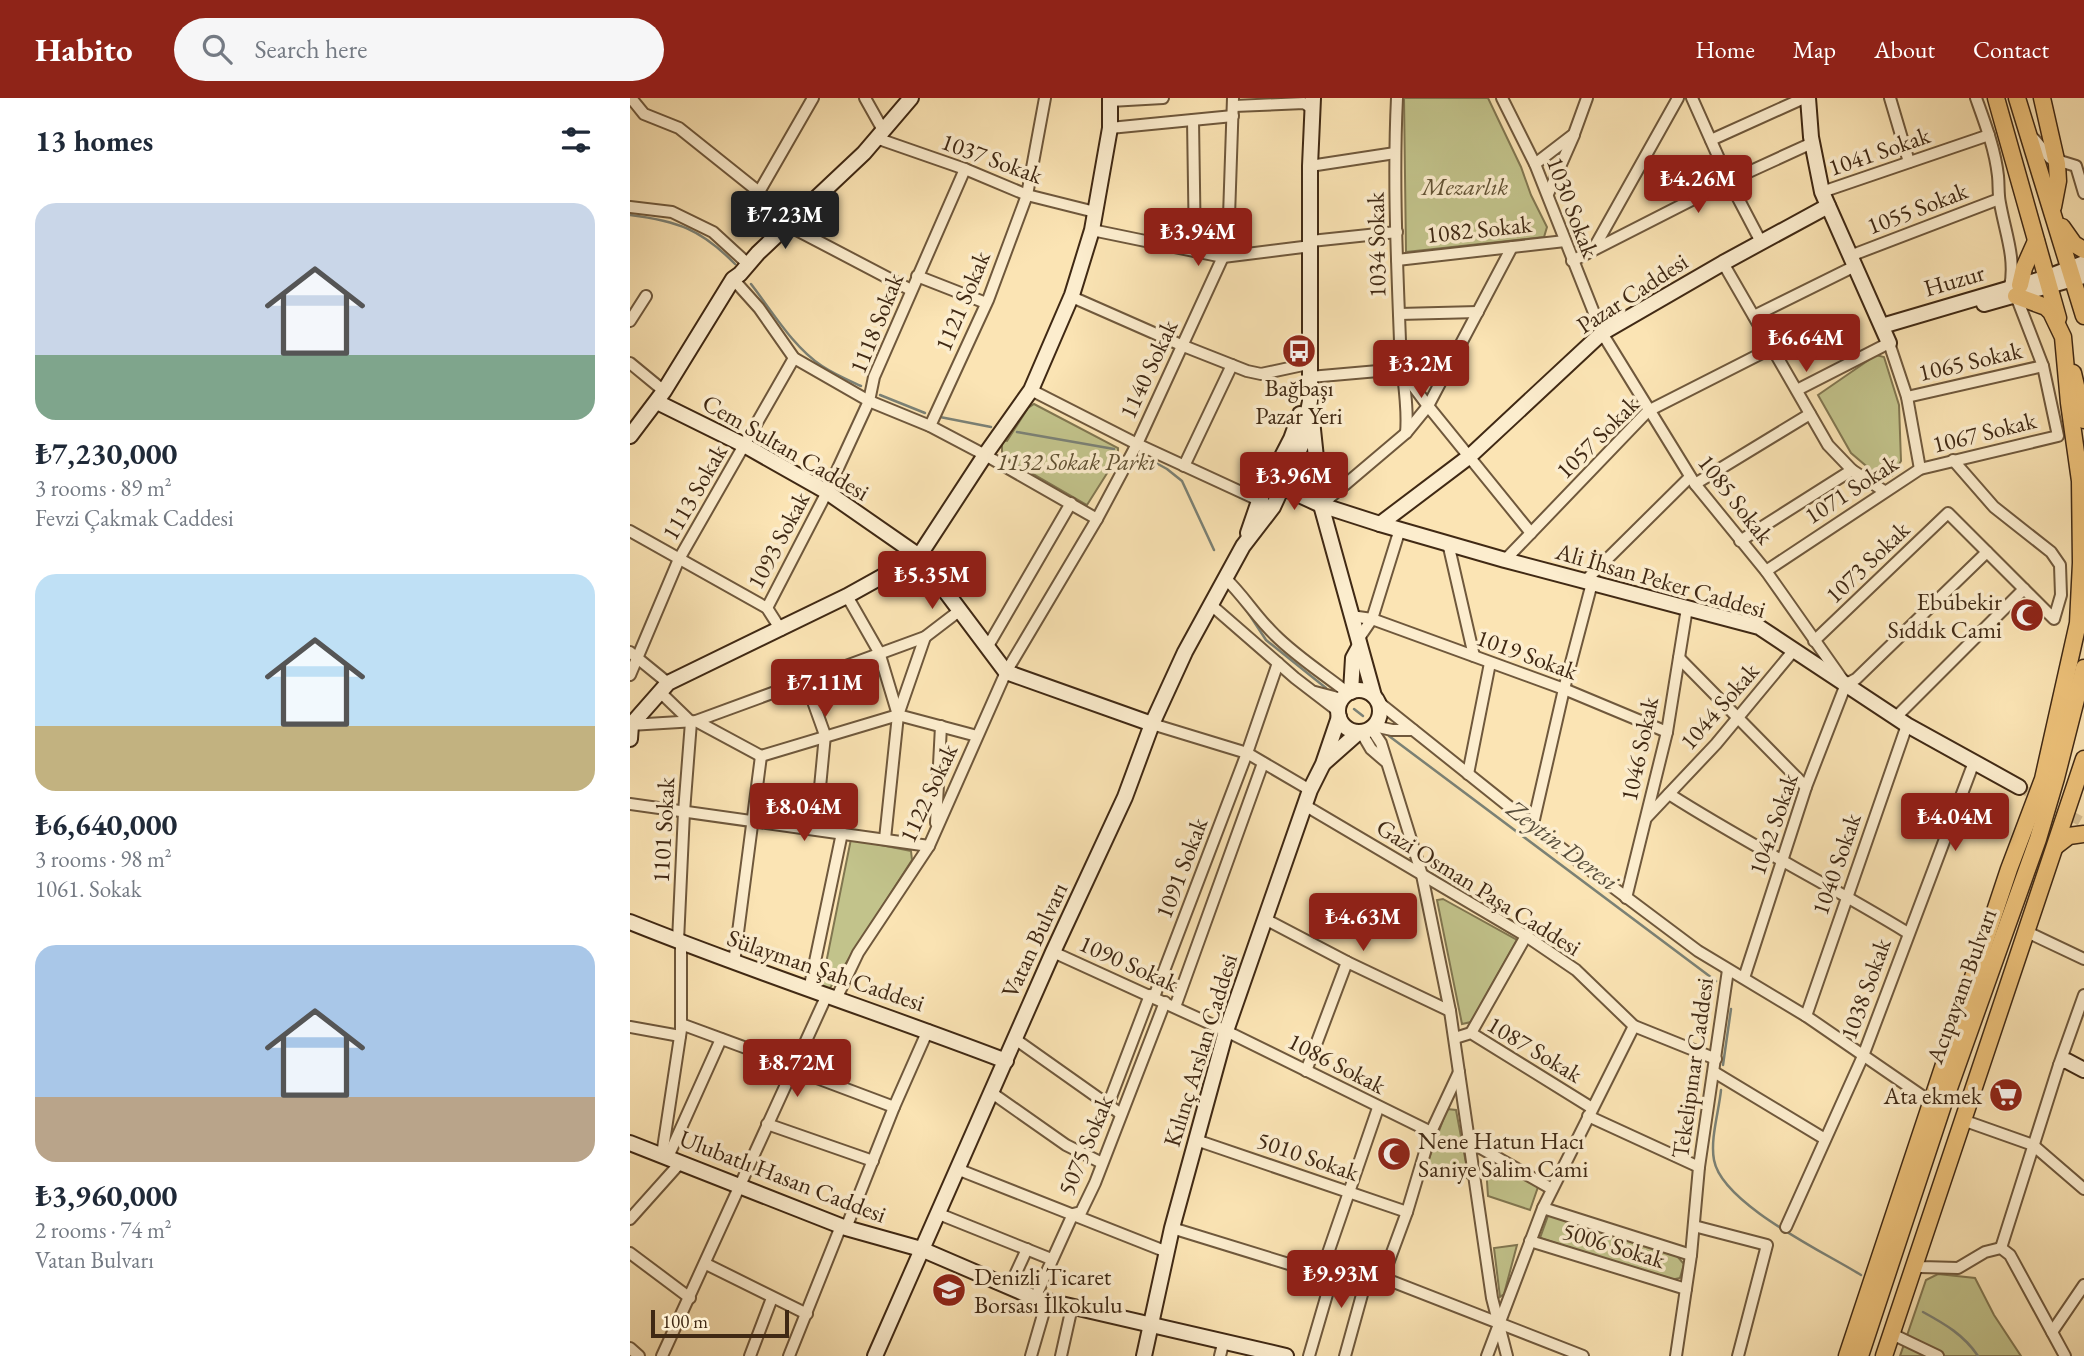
<!DOCTYPE html>
<meta charset="utf-8">
<style>
:root{--surface:#fff;--page:#f6f6f7;--text:#1f2937;--muted:#747a83;--accent:#8f2418}
body{margin:0;font-family:"EB Garamond",serif;background:var(--page);color:var(--text);height:100vh;display:flex;flex-direction:column;font-size:26px;white-space:nowrap}
*{box-sizing:border-box;margin:0}
p{font-size:23px;color:var(--muted)}
.icon{flex:none;width:38px;height:38px;fill:none;stroke:currentColor;stroke-width:2;stroke-linecap:round;stroke-linejoin:round}
.map{position:relative;flex:1;overflow:hidden}
.panel{display:flex;flex-direction:column;background:var(--surface);width:630px}
.panel>*{flex:none}
.scale{position:absolute;left:21px;bottom:18px;width:138px;box-sizing:border-box;padding-left:7px;border:4px solid #402914;border-top:0;font-size:19px;line-height:24px;white-space:nowrap;color:#402914;-webkit-text-stroke:5px #fcedce;paint-order:stroke}
.price{position:absolute;translate:-50% -60px;padding:0 16px;border-radius:7px;background:var(--accent);color:#fff;font-size:23px;line-height:46px;filter:drop-shadow(0 2px 4px #0008)}
.price::after{content:'';position:absolute;left:50%;top:42px;width:21px;height:16px;margin-left:-10px;background:inherit;clip-path:polygon(0 0,100% 0,50% 100%)}
.price.on{background:#222;color:#fff}
ul{padding:0;list-style:none}
li{display:grid;align-content:center;gap:14px;height:371px;padding:0 35px}
li span{display:grid;place-items:center;height:217px;border-radius:21px;color:#555}
li>.icon{margin-inline-start:auto}
span .icon{width:126px;height:126px;fill:#fffc;stroke-width:1}
li b{font-size:30px}
h2{display:flex;justify-content:space-between;align-items:center;height:84px;padding:0 35px;font-size:30px}
header{display:flex;align-items:center;gap:42px;box-sizing:border-box;height:98px;padding:0 35px;background:var(--accent);color:#fff}
header strong{font-size:33px}
nav{display:flex;gap:38px;margin-inline-start:auto;font-size:24px}
.search{width:490px;height:63px;background:var(--page);display:flex;align-items:center;gap:18px;box-sizing:border-box;padding:0 24px;border-radius:38px;color:var(--muted);font-size:26px}
main{display:flex;flex:1;min-height:0}
.map>svg:first-child{display:block}
.green{fill:#c2c38b;stroke:#817650;stroke-width:2}
.lines{fill:none;stroke-linecap:round;stroke-linejoin:round}
.stream{stroke:#7b8175;stroke-width:2.5}
.street-tunnel{stroke:#d6bf94;stroke-width:10;stroke-dasharray:10 5;stroke-linecap:butt}
.street-casing{stroke:#6f583c;stroke-width:14}
.secondary-casing{stroke:#402914;stroke-width:18}
.primary-casing{stroke:#402914;stroke-width:19}
.street{stroke:#fcedce;stroke-width:10}
.secondary{stroke:#fcedce;stroke-width:14}
.primary{stroke:#eec27a;stroke-width:16}
.labels{text-anchor:middle;dominant-baseline:central;stroke-width:7;stroke-linejoin:round;paint-order:stroke}
.street-label{font-size:24px;fill:#402914;stroke:#fcedce}
.park-label{font-size:24px;font-style:italic;fill:#605032;stroke:#fcedce}
.poi-label{font-size:24px;fill:#402914;stroke:#fcedce;text-anchor:end}
.water-label{font-size:26px;font-style:italic;fill:#584e3c;stroke:#fcedce}
</style>
<header>
<strong>Habito</strong>
<div class="search"><svg class="icon" aria-label="search" viewBox="0 0 24 24"><circle cx="10" cy="10" r="6"/><path d="M15 15l6 6"/></svg>Search here</div>
<nav><a>Home</a><a>Map</a><a>About</a><a>Contact</a></nav>
</header>
<main>
<section class="panel">
<h2>13 homes<svg class="icon" aria-label="filters" viewBox="0 0 24 24"><path d="M4 7h16M4 17h16"/><circle cx="9" cy="7" r="2"/><circle cx="15" cy="17" r="2"/></svg></h2>
<ul>
<li><span style="background:linear-gradient(#c9d6e8 70%,#7fa58c 0)"><svg class="icon" aria-label="home" viewBox="0 0 24 24"><path d="M3 11l9-7 9 7M6 9v11h12V9"/></svg></span><div><b>₺7,230,000</b><p>3 rooms · 89 m²</p><p>Fevzi Çakmak Caddesi</p></div></li>
<li><span style="background:linear-gradient(#bfe0f5 70%,#c2b280 0)"><svg class="icon" aria-label="home" viewBox="0 0 24 24"><path d="M3 11l9-7 9 7M6 9v11h12V9"/></svg></span><div><b>₺6,640,000</b><p>3 rooms · 98 m²</p><p>1061. Sokak</p></div></li>
<li><span style="background:linear-gradient(#a9c7e8 70%,#b9a48a 0)"><svg class="icon" aria-label="home" viewBox="0 0 24 24"><path d="M3 11l9-7 9 7M6 9v11h12V9"/></svg></span><div><b>₺3,960,000</b><p>2 rooms · 74 m²</p><p>Vatan Bulvarı</p></div></li>
</ul>
</section>
<div class="map">
<svg width="1454" height="1258" viewBox="0 0 1454 1258">
<rect width="100%" height="100%" fill="#fbe4b4"/>
<filter id="stains"><feTurbulence type="fractalNoise" baseFrequency=".00286" numOctaves="4"/><feColorMatrix values="0 0 0 0 .2 0 0 0 0 .09 0 0 0 0 .02 0 0 0 .5 -.17"/></filter>
<radialGradient id="worn" r=".72"><stop offset=".6" stop-color="#630" stop-opacity="0"/><stop offset="1" stop-color="#630" stop-opacity=".3"/></radialGradient>
<g class="green">
<polygon points="774,0 858,0 891,69 901,97 917,129 914,139 776,154"/>
<polygon points="1246,257 1254,259 1269,307 1271,363 1262,378 1248,378 1221,355 1188,297"/>
<polygon points="404,306 488,350 488,358 457,407 372,358 372,342 377,343 398,310"/>
<polygon points="221,741 281,753 282,762 200,890 191,890"/>
<polygon points="813,801 887,842 841,924 832,926 807,802"/>
<polygon points="817,1011 826,1012 839,1081 797,1066"/>
<polygon points="861,1067 867,1067 908,1089 900,1112 858,1098 856,1069"/>
<polygon points="919,1115 1047,1158 1054,1166 1050,1180 1041,1182 910,1140"/>
<polygon points="887,1147 874,1196 870,1199 864,1150"/>
<polygon points="1308,1176 1345,1180 1364,1217 1391,1258 1270,1258 1296,1182"/>
</g>
<g class="lines">
<g class="stream">
<path d="M0 117C47 123 71 131 105 166"/>
<path d="M121 186C142 213 163 249 192 268 204 276 218 282 231 288"/>
<polyline points="250,297 295,315"/>
<polyline points="310,319 361,329"/>
<polyline points="387,334 484,351"/>
<polyline points="517,360 537,371 552,383 584,452"/>
<polyline points="615,510 636,542 696,590"/>
<polyline points="724,611 733,618"/>
<polyline points="759,638 1086,883"/>
<polyline points="1093,967 1101,911"/>
<path d="M1091 992C1089 1013 1080 1041 1084 1062 1092 1106 1194 1154 1231 1177"/>
<path d="M1293 1214C1315 1226 1334 1237 1348 1258"/>
</g>
<polyline class="street-tunnel" points="1389,689 1454,725"/>
<g class="street-casing">
<g id="street">
<polyline points="1,0 14,16 49,30 129,94 161,124"/>
<polyline points="235,0 253,32"/>
<path d="M767 0C763 81 767 163 770 243 771 274 779 304 776 335"/>
<polyline points="872,0 905,66 972,235 1065,386 1136,473 1212,581"/>
<polyline points="1062,0 1099,83 1131,144"/>
<polyline points="1260,0 1279,64"/>
<path d="M1346 0C1355 25 1365 51 1368 78 1369 87 1368 96 1370 105 1375 134 1386 160 1380 189"/>
<polyline points="480,3 533,0"/>
<polyline points="604,8 674,5 683,11"/>
<polyline points="563,22 565,153"/>
<polyline points="480,30 603,18"/>
<polyline points="246,40 335,71 397,97 465,114"/>
<polyline points="1404,41 1420,60 1446,68 1454,95"/>
<polyline points="1081,42 1174,0"/>
<polyline points="905,66 944,36 957,0"/>
<polyline points="680,68 765,55"/>
<polyline points="129,94 183,0"/>
<polyline points="1192,94 1359,37"/>
<polyline points="918,96 944,37"/>
<polyline points="0,109 42,114 83,134 118,166"/>
<polyline points="157,127 281,192"/>
<polyline points="462,132 593,159 673,149 681,151"/>
<polyline points="681,143 767,134"/>
<polyline points="964,150 1048,0"/>
<polyline points="1220,158 1369,101"/>
<polyline points="767,162 935,143"/>
<polyline points="942,163 1099,83 1182,45"/>
<polyline points="1093,165 1198,347 1222,372 1254,393"/>
<polyline points="287,178 356,205"/>
<polyline points="103,181 129,210 164,260 239,303 300,328 355,357 467,421"/>
<polyline points="442,199 551,247 617,273 631,276 673,267 680,268"/>
<polyline points="769,216 848,214"/>
<polyline points="1124,218 1225,168"/>
<polyline points="0,223 16,198"/>
<polyline points="0,265 34,293"/>
<polyline points="772,273 798,308 901,435"/>
<polyline points="680,279 771,271"/>
<polyline points="401,292 507,346 635,405"/>
<polyline points="1167,292 1259,245 1277,299 1290,371"/>
<polyline points="1277,299 1413,268"/>
<polyline points="300,328 358,202 397,97 415,0"/>
<polyline points="554,368 602,267"/>
<polyline points="1065,386 1180,316"/>
<polyline points="691,407 776,335 798,308 882,149"/>
<polyline points="0,433 137,510 151,532"/>
<polyline points="1110,443 1222,372"/>
<polyline points="818,445 844,558"/>
<polyline points="875,462 1018,313 1142,250"/>
<polyline points="1136,473 1290,371 1428,338 1413,268 1386,198"/>
<path d="M595 480C614 498 626 519 645 537 667 559 694 576 718 595"/>
<polyline points="955,483 1060,379"/>
<polyline points="217,498 249,554 268,617 255,741"/>
<polyline points="580,506 665,580 708,613"/>
<polyline points="137,510 197,394 239,303 244,279 335,71"/>
<polyline points="721,518 742,521 934,591 1037,634"/>
<polyline points="727,543 742,521 770,431"/>
<polyline points="1184,543 1318,415 1424,521 1431,497 1430,467 1421,454 1364,409 1323,362"/>
<polyline points="358,548 441,405"/>
<polyline points="0,554 38,585"/>
<polyline points="1049,560 1176,689"/>
<polyline points="0,577 49,461 164,260"/>
<polyline points="176,584 195,637 186,731"/>
<polyline points="1216,586 1226,581 1357,454"/>
<polyline points="30,594 61,624"/>
<polyline points="685,594 712,601"/>
<polyline points="747,603 936,754 1068,853 1176,918 1301,1004"/>
<polyline points="268,617 295,539"/>
<polyline points="1265,620 1394,491"/>
<polyline points="66,623 131,658"/>
<polyline points="522,626 617,655 680,692"/>
<polyline points="0,627 66,623 295,539 329,513"/>
<polyline points="744,628 762,632 783,632"/>
<polyline points="741,630 751,645 792,777 820,913 862,1200 877,1258"/>
<polyline points="731,634 741,651 755,663"/>
<polyline points="131,658 268,617 347,638"/>
<polyline points="838,676 860,565"/>
<path d="M1039 696C1117 746 1200 787 1278 835"/>
<polyline points="0,706 299,748"/>
<polyline points="676,708 896,838 946,872 1004,928 1086,961"/>
<polyline points="1017,719 1086,646 1164,552"/>
<polyline points="306,725 311,628"/>
<polyline points="903,726 934,591 962,485"/>
<polyline points="996,800 1037,634 1057,510"/>
<polyline points="635,821 717,864 820,913"/>
<polyline points="1397,834 1454,861"/>
<polyline points="48,843 54,714 61,624"/>
<polyline points="423,854 596,933 801,1034"/>
<polyline points="104,865 131,658"/>
<polyline points="1114,880 1176,689 1216,586"/>
<polyline points="179,892 212,735"/>
<polyline points="524,899 617,655 648,565"/>
<polyline points="206,901 228,855 299,748 376,574 467,421 507,346 598,148 603,0"/>
<polyline points="545,909 633,665"/>
<polyline points="1176,918 1277,627"/>
<polyline points="51,926 165,968"/>
<polyline points="0,929 50,938"/>
<polyline points="841,935 896,838"/>
<polyline points="825,940 841,935 962,1010"/>
<polyline points="385,941 491,1016"/>
<polyline points="1429,967 1454,897"/>
<polyline points="163,971 264,1009"/>
<polyline points="676,973 717,864"/>
<polyline points="1084,974 1195,1041"/>
<polyline points="362,995 436,1047 472,1065"/>
<polyline points="478,1007 520,897"/>
<polyline points="748,1010 697,1158 953,1258"/>
<polyline points="958,1018 1069,1069"/>
<polyline points="1341,1025 1403,1047 1454,1091"/>
<polyline points="137,1026 243,1063"/>
<polyline points="566,1042 777,1114"/>
<polyline points="840,1044 922,1091"/>
<polyline points="32,1057 51,932 51,845"/>
<polyline points="38,1059 91,941"/>
<polyline points="327,1071 537,1154"/>
<polyline points="913,1110 1061,1157"/>
<polyline points="309,1116 421,1161"/>
<polyline points="0,1121 51,1064"/>
<polyline points="1064,1128 1137,1147 1108,1258"/>
<polyline points="1156,1129 1233,958 1344,664"/>
<polyline points="216,1130 264,1009 298,932"/>
<polyline points="542,1130 701,1179"/>
<polyline points="900,1143 1056,1191"/>
<polyline points="1371,1150 1429,967 1437,963"/>
<polyline points="0,1155 60,1200"/>
<polyline points="76,1166 177,1216"/>
<polyline points="1286,1166 1291,1169 1328,1170 1355,1154 1371,1150 1380,1157 1435,1258"/>
<polyline points="753,1179 777,1114 801,1034 829,974"/>
<polyline points="379,1190 397,1151"/>
<polyline points="405,1200 443,1116 451,1114 465,1085 535,904"/>
<polyline points="1422,1234 1454,1187"/>
<polyline points="1262,1236 1308,1258"/>
<polyline points="0,1250 9,1258"/>
<polyline points="32,1258 196,899"/>
<polyline points="120,1258 142,1200"/>
<polyline points="159,1258 211,1128"/>
<polyline points="401,1258 417,1203"/>
<polyline points="431,1258 442,1209"/>
<polyline points="590,1258 594,1242"/>
<polyline points="679,1258 707,1162"/>
<polyline points="715,1258 738,1175"/>
<polyline points="857,1258 913,1110 1004,928"/>
<polyline points="1046,1258 1061,1157 1069,1069 1098,872"/>
</g>
</g>
<g class="secondary-casing">
<g id="secondary">
<polyline points="1178,0 1181,39 1192,94 1259,245"/>
<polyline points="1354,206 1454,178"/>
<polyline points="1252,228 1415,180 1454,165"/>
<polyline points="27,304 114,347 197,394 289,458 376,574 522,626"/>
<polyline points="682,322 691,407 744,598"/>
<polyline points="0,338 34,293 103,181 110,176 128,155 234,55 281,0"/>
<polyline points="639,383 691,407 750,426 875,462 1129,529 1277,627 1389,689"/>
<polyline points="750,426 840,358 972,235 1093,165 1198,108"/>
<polyline points="618,435 629,403 661,341 670,316"/>
<circle cx="729" cy="613" r="21"/>
<polyline points="721,594 723,560 729,549"/>
<polyline points="0,641 1,627 38,585 217,498 289,458 355,357 401,292 442,197 462,132 480,30 480,0"/>
<polyline points="694,665 729,634"/>
<path d="M0 824C124 874 251 915 376 963"/>
<polyline points="1437,963 1454,972"/>
<polyline points="0,1045 216,1130 291,1151 405,1200 656,1258"/>
<polyline points="245,1258 423,854 495,699 522,626 555,554 613,448 643,409 672,346 680,303 680,68 683,0"/>
<polyline points="514,1258 542,1130 596,933 680,692 693,666 709,619"/>
</g>
</g>
<g class="primary-casing">
<g id="primary">
<polyline points="1366,0 1428,220"/>
<polyline points="1387,0 1454,218"/>
<polyline points="1412,0 1427,66 1428,83 1423,109"/>
<polyline points="1432,129 1444,146 1454,152"/>
<polyline points="1390,187 1394,170 1406,143"/>
<polyline points="1443,275 1454,322"/>
<polyline points="1426,748 1439,738 1454,736"/>
<polyline points="1217,1258 1379,771 1413,681 1448,525 1451,465 1450,383 1439,305 1433,239 1421,214 1416,209 1386,198"/>
<polyline points="1230,1258 1313,1007 1408,741 1426,680 1454,570"/>
<polyline points="1254,1258 1454,661"/>
</g>
</g>
<use href="#street" class="street"/>
<use href="#secondary" class="secondary"/>
<use href="#primary" class="primary"/>
</g>
<defs>
<g id="bus-disc" transform="scale(1.75)"><circle r="9.5" fill="#8f2418" stroke="#fcedce"/><path d="M-5-6H5V4H4V6H2V4H-2V6H-4V4H-5ZM-3.5-4V0h7V-4ZM-3.5 1.2v1.5H-2V1.2ZM2 1.2v1.5H3.5V1.2Z" fill="#fff"/></g>
<g id="mosque-disc" transform="scale(1.75)"><circle r="9.5" fill="#8f2418" stroke="#fcedce"/><path d="M3.5-4.9A6 6 0 1 0 3.5 4.9A5 5 0 1 1 3.5-4.9Z" fill="#fff"/></g>
<g id="supermarket-disc" transform="scale(1.75)"><circle r="9.5" fill="#8f2418" stroke="#fcedce"/><path d="M-6-5.5h2.5l.6 2H6L4.5 2H-2.5L-4.4-4H-6ZM-1.5 3.2a1.3 1.3 0 1 0 .1 0ZM3 3.2a1.3 1.3 0 1 0 .1 0Z" fill="#fff"/></g>
<g id="school-disc" transform="scale(1.75)"><circle r="9.5" fill="#8f2418" stroke="#fcedce"/><path d="M0-5L7-2L0 1L-7-2ZM-4 1L0 2.5L4 1V4Q0 6-4 4Z" fill="#fff"/></g>
</defs>
<g fill-rule="evenodd">
<use href="#bus-disc" x="669" y="253"/>
<use href="#mosque-disc" x="1397" y="517"/>
<use href="#supermarket-disc" x="1376" y="997"/>
<use href="#mosque-disc" x="764" y="1056"/>
<use href="#school-disc" x="319" y="1192"/>
</g>
<g class="labels">
<g class="street-label">
<text transform="translate(1249 53) rotate(-19)">1041 Sokak</text>
<text transform="translate(362 60) rotate(20)">1037 Sokak</text>
<text transform="translate(943 109) rotate(69)">1030 Sokak</text>
<text transform="translate(1287 110) rotate(-21)">1055 Sokak</text>
<text transform="translate(849 131) rotate(-6)">1082 Sokak</text>
<text transform="translate(746 147) rotate(-91)">1034 Sokak</text>
<text transform="translate(1324 182) rotate(-16)">Huzur</text>
<text transform="translate(1002 195) rotate(-33)">Pazar Caddesi</text>
<text transform="translate(332 203) rotate(-67)">1121 Sokak</text>
<text transform="translate(246 225) rotate(-68)">1118 Sokak</text>
<text transform="translate(1340 263) rotate(-13)">1065 Sokak</text>
<text transform="translate(518 271) rotate(-65)">1140 Sokak</text>
<text transform="translate(1354 334) rotate(-14)">1067 Sokak</text>
<text transform="translate(967 339) rotate(-45)">1057 Sokak</text>
<text transform="translate(156 349) rotate(30)">Cem Sultan Caddesi</text>
<text transform="translate(1221 391) rotate(-33)">1071 Sokak</text>
<text transform="translate(64 394) rotate(-60)">1113 Sokak</text>
<text transform="translate(1106 401) rotate(52)">1085 Sokak</text>
<text transform="translate(148 442) rotate(-62)">1093 Sokak</text>
<text transform="translate(1237 464) rotate(-44)">1073 Sokak</text>
<text transform="translate(1031 482) rotate(16)">Ali İhsan Peker Caddesi</text>
<text transform="translate(897 556) rotate(20)">1019 Sokak</text>
<text transform="translate(1089 608) rotate(-49)">1044 Sokak</text>
<text transform="translate(1009 651) rotate(-78)">1046 Sokak</text>
<text transform="translate(298 695) rotate(-65)">1122 Sokak</text>
<text transform="translate(1143 726) rotate(-71)">1042 Sokak</text>
<text transform="translate(33 732) rotate(-87)">1101 Sokak</text>
<text transform="translate(1206 766) rotate(-71)">1040 Sokak</text>
<text transform="translate(551 770) rotate(-69)">1091 Sokak</text>
<text transform="translate(849 789) rotate(32)">Gazi Osman Paşa Caddesi</text>
<text transform="translate(404 842) rotate(-65)">Vatan Bulvarı</text>
<text transform="translate(499 865) rotate(24)">1090 Sokak</text>
<text transform="translate(196 872) rotate(19)">Sülayman Şah Caddesi</text>
<text transform="translate(1331 888) rotate(-70)">Acıpayam Bulvarı</text>
<text transform="translate(1235 891) rotate(-70)">1038 Sokak</text>
<text transform="translate(905 951) rotate(31)">1087 Sokak</text>
<text transform="translate(570 952) rotate(-73)">Kılınç Arslan Caddesi</text>
<text transform="translate(707 965) rotate(27)">1086 Sokak</text>
<text transform="translate(1062 970) rotate(-82)">Tekelipınar Caddesi</text>
<text transform="translate(455 1047) rotate(-67)">5075 Sokak</text>
<text transform="translate(678 1058) rotate(19)">5010 Sokak</text>
<text transform="translate(153 1078) rotate(21)">Ulubatlı Hasan Caddesi</text>
<text transform="translate(984 1147) rotate(17)">5006 Sokak</text>
</g>
<g class="park-label">
<text x="835" y="88">Mezarlık</text>
<text x="446" y="363">1132 Sokak Parkı</text>
</g>
<g class="poi-label">
<text x="669" y="289" text-anchor="middle">Bağbaşı<tspan x="669" dy="28">Pazar Yeri</tspan></text>
<text x="1372" y="503">Ebubekir<tspan x="1372" dy="28">Sıddık Cami</tspan></text>
<text x="1352" y="997">Ata ekmek</text>
<text x="788" y="1042" text-anchor="start">Nene Hatun Hacı<tspan x="788" dy="28">Saniye Salim Cami</tspan></text>
<text x="344" y="1178" text-anchor="start">Denizli Ticaret<tspan x="344" dy="28">Borsası İlkokulu</tspan></text>
</g>
<g class="water-label">
<text transform="translate(933 747) rotate(37)">Zeytin Deresi</text>
</g>
</g>
<rect width="100%" height="100%" filter="url(#stains)"/>
<rect width="100%" height="100%" fill="url(#worn)"/>
</svg>
<div class="scale">100 m</div>
<b class="price" style="left:1068px;top:117px">₺4.26M</b>
<b class="price on" style="left:155px;top:153px">₺7.23M</b>
<b class="price" style="left:568px;top:170px">₺3.94M</b>
<b class="price" style="left:1176px;top:276px">₺6.64M</b>
<b class="price" style="left:791px;top:302px">₺3.2M</b>
<b class="price" style="left:664px;top:414px">₺3.96M</b>
<b class="price" style="left:302px;top:513px">₺5.35M</b>
<b class="price" style="left:195px;top:621px">₺7.11M</b>
<b class="price" style="left:174px;top:745px">₺8.04M</b>
<b class="price" style="left:1325px;top:755px">₺4.04M</b>
<b class="price" style="left:733px;top:855px">₺4.63M</b>
<b class="price" style="left:167px;top:1001px">₺8.72M</b>
<b class="price" style="left:711px;top:1212px">₺9.93M</b>
</div>
</main>
